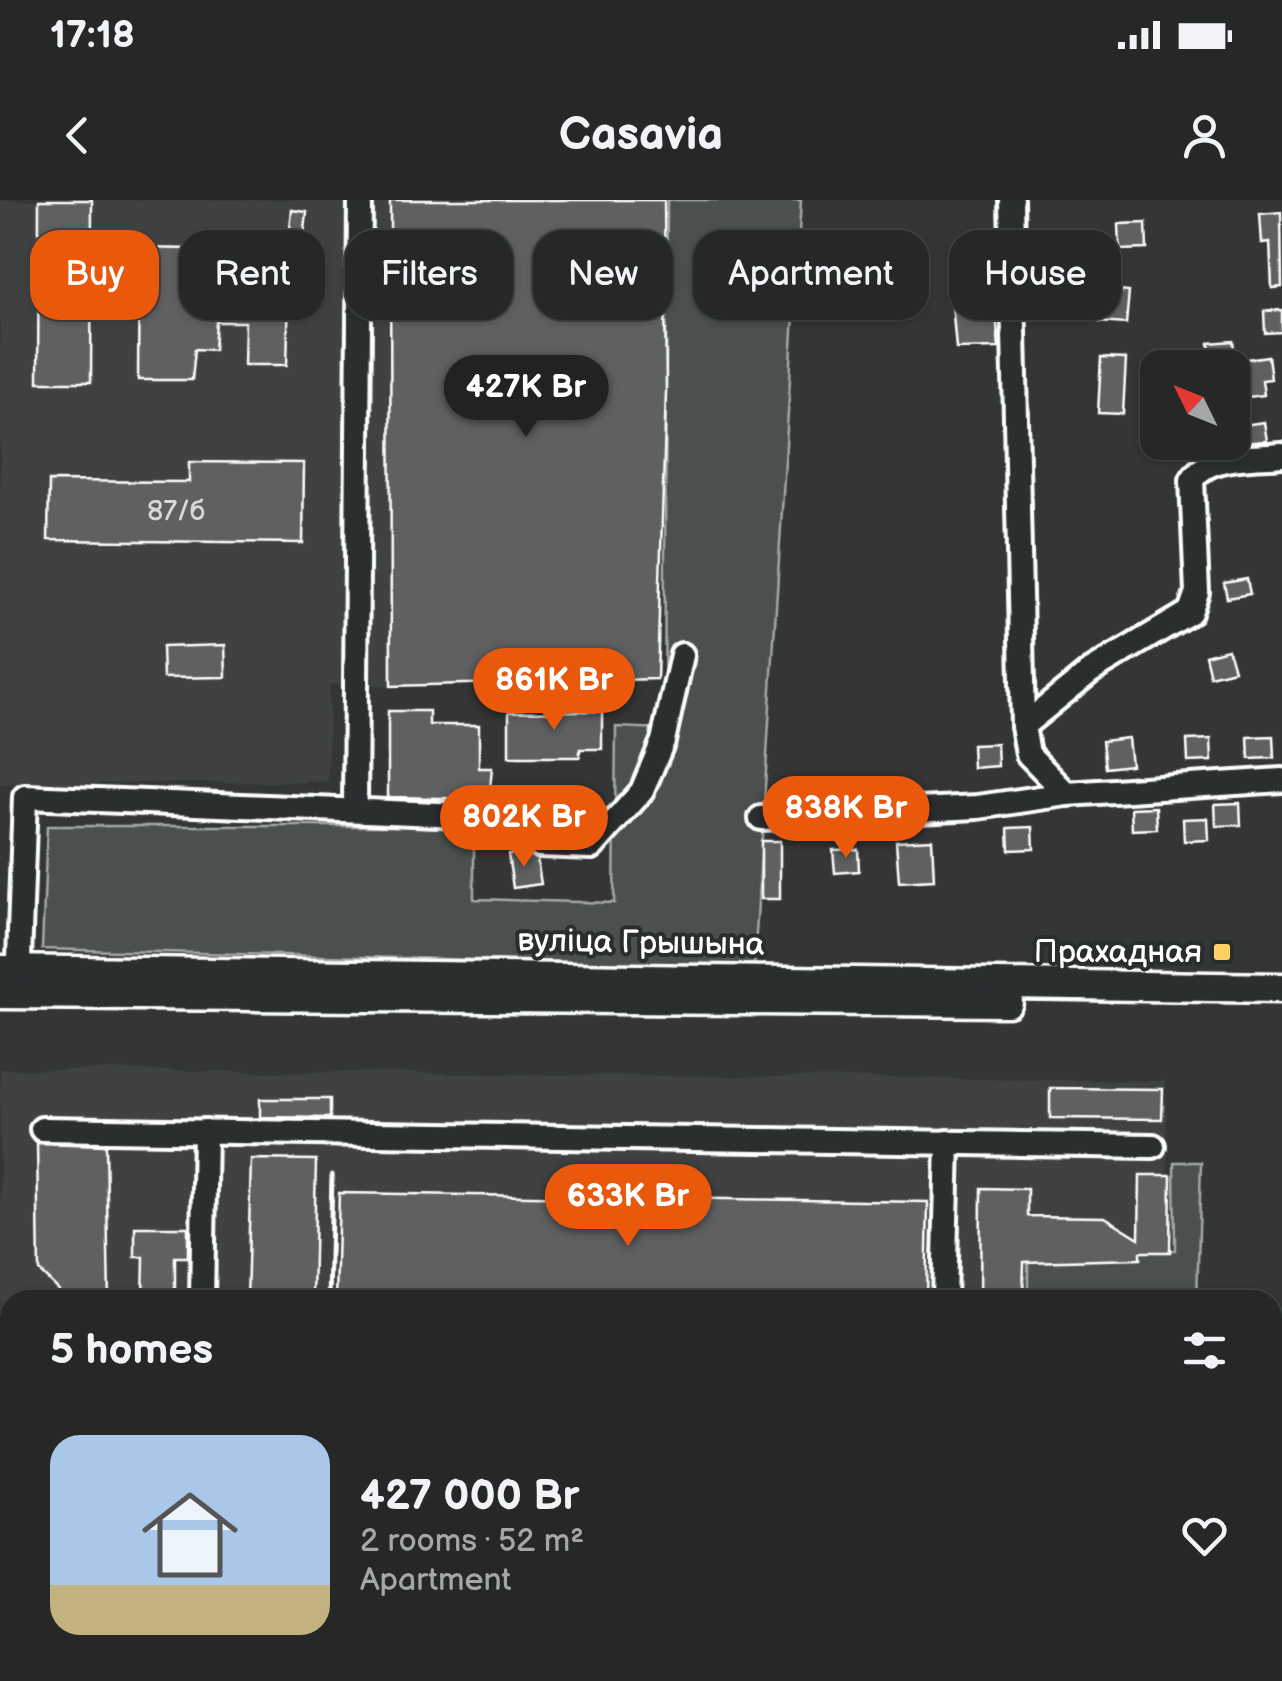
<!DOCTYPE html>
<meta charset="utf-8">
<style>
:root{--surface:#262828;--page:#2e3030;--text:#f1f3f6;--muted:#a4a6a8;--line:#424445;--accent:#ea580c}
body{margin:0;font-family:"Balsamiq Sans",sans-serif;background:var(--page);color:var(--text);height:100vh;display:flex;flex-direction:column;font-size:38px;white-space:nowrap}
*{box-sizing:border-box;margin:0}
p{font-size:32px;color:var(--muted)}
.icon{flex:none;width:55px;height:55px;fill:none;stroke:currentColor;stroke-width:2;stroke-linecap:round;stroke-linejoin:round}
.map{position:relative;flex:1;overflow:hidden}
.side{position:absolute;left:0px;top:1090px;width:1282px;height:392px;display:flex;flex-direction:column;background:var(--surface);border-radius:30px 30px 0 0;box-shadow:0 2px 8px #0004,0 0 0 2px var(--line)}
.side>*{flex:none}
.guide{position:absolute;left:30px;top:30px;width:1222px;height:90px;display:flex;gap:20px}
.needle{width:65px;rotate:313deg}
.fabs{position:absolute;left:1140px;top:150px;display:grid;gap:20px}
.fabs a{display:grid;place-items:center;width:110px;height:110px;border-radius:20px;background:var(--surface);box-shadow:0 2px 8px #0004,0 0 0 2px var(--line);font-size:50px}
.price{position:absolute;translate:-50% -85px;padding:0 22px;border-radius:35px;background:var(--accent);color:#fff;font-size:32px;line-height:65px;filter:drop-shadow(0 2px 5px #0008)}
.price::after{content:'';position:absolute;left:50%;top:60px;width:30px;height:22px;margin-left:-15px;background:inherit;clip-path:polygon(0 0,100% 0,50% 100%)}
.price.selected{background:#222;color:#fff}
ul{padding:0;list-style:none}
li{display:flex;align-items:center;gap:30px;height:250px;padding:0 50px}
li+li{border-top:2px solid var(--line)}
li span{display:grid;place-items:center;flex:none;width:280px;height:200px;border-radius:30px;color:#555}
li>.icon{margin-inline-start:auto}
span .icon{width:120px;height:120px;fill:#fffc;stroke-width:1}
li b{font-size:42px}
h2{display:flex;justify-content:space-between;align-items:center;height:120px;padding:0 50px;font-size:42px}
.chip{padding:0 35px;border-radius:30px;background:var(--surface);box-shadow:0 2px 8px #0004,0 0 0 2px var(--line);font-size:35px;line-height:90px}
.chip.selected{background:var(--accent);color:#fff}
.status{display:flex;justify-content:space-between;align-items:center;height:70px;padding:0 50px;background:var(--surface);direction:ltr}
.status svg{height:28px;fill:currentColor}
header{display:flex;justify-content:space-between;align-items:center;height:130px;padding:0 50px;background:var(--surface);font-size:45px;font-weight:600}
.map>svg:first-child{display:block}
.built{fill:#404243}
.green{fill:#4c4f50;stroke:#a6a7a8;stroke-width:2.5}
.building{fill:#5f6162;stroke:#fff;stroke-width:2.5}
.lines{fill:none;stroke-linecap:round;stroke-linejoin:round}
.minor-casing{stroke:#fff;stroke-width:30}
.major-casing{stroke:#fff;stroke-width:35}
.minor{stroke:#2a2d2e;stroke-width:22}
.major{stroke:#2a2d2e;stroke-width:28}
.rail{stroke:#fff;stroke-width:5}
.poi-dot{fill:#ffd166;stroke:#2a2d2e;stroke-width:4}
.labels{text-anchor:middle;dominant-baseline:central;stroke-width:8;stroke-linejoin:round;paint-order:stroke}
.number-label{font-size:28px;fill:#d7d8d8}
.street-label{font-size:32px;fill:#fff;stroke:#2a2d2e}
.poi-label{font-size:32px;fill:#fff;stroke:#2a2d2e;text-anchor:end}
</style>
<div class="status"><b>17:18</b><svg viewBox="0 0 49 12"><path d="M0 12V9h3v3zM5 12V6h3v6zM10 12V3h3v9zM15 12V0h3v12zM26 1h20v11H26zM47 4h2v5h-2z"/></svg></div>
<header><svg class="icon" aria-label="back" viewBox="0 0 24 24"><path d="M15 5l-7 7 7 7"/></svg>Casavia<svg class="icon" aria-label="person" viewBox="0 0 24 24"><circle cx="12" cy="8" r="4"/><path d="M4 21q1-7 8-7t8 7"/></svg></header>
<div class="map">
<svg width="1282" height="1481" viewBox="0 0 1282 1481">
<rect width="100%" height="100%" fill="#333536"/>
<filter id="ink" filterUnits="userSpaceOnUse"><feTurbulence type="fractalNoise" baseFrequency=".01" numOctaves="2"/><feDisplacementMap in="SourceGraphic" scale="20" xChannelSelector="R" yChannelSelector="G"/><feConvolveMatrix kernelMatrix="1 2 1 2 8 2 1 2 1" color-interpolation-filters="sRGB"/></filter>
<g filter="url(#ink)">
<g class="built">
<polygon points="0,0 658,0 391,486 329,484 328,582 0,584"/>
<polygon points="0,869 1165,881 1171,1079 1033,1100 10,1100 10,1472 1255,1472 1255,1481 0,1481"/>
</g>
<g class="green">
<polygon points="667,0 801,0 754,767 42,749 47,626 474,626 474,699 614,703 616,527 664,529"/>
<polygon points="1174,962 1201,962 1197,1100 1028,1100 1028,1052 1175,1050"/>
</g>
<g class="building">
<polygon points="39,0 92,0 91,182 38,182"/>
<polygon points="390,0 664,0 666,191 657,479 391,486"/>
<polygon points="292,10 307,12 303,49 288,48"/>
<polygon points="1281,12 1282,87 1272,88 1270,42 1262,43 1260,14"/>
<polygon points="1146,23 1147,49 1120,50 1119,24"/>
<polygon points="139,48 193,49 195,62 218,63 217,91 289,93 287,165 244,165 245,122 216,122 214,150 195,149 192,180 138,180"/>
<polygon points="993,77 999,148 956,149 950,79"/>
<polygon points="1102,89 1129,92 1126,124 1099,122"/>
<polygon points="1282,110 1282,132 1265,133 1264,111"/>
<polygon points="1233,141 1235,157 1211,159 1209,143"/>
<polygon points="1268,156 1271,179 1262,180 1264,195 1232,199 1232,161"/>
<polygon points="1101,158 1126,159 1123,214 1098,213"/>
<polygon points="1264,222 1267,241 1239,243 1236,226"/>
<polygon points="189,262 304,263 303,343 48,340 49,281 189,282"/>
<polygon points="1247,379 1250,394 1227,398 1224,383"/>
<polygon points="225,445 226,477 163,478 162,447"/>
<polygon points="1228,449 1234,470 1210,476 1205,455"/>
<polygon points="388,511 429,511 429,525 479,525 479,568 492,568 489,599 388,597"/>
<polygon points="602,511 602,549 580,549 580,557 509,557 509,512"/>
<polygon points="1273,536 1274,558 1249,559 1248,537"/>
<polygon points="1128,538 1131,565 1105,568 1102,541"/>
<polygon points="1211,539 1212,561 1188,562 1187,540"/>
<polygon points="997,544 998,566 973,568 972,545"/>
<polygon points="1240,603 1241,625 1216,626 1215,604"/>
<polygon points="1156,607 1157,629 1132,630 1131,608"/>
<polygon points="1208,618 1209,640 1184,641 1183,619"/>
<polygon points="1033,627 1034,649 1009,650 1008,628"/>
<polygon points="932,639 934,680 899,682 896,641"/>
<rect x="761" y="641" width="19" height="58"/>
<polygon points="858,649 859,671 835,673 833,650"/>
<polygon points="522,652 537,659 541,684 513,688 508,654"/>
<polygon points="1050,888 1163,889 1162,919 1050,918"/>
<polygon points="260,899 330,899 330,918 260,917"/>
<polygon points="37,943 106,945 109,1100 68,1099 39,1071"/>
<polygon points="251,959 316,960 313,1100 247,1100"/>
<polygon points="1140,975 1171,975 1170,1052 1140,1052 1140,1059 1024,1062 1023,1100 980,1100 981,988 1027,989 1027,1016 1105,1017 1139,1038"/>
<polygon points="339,993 928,1002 926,1100 336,1100"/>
<polygon points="135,1027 188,1027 188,1057 175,1057 175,1100 143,1100 144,1057 135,1057"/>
</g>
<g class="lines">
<g class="minor-casing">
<g id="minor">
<polyline points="1011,0 1023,526"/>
<path d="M1067 594 1028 554 1023 526 1091 471 1190 412 1197 392 1192 280C1207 254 1254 258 1282 255"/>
<polyline points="355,608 360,0"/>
<polyline points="761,618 978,607 1067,594 1282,580"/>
<polyline points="18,786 25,597 486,616 540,645 592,647 642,591 663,541 682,455"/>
<polyline points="42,929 1153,946"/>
<polyline points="202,1100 205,931"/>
<polyline points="944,1100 948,942"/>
<polyline points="1272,1228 1282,1228"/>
<polyline points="1278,1416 1282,1416"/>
<polyline points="197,1481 197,1472"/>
<polyline points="938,1481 938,1472"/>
</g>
</g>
<g class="major-casing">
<g id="major">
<polyline points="0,770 1282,788"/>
<polyline points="0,794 1008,802"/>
</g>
</g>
<use href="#minor" class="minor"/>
<use href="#major" class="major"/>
<g class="rail">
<polyline points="329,1100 332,975"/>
<polyline points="320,1481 320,1472"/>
</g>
</g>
</g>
<rect class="poi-dot" x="1212" y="742" width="20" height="20" rx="5"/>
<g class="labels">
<g class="number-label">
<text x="176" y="311">87/б</text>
</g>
<g class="street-label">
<text transform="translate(641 743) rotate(1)">вуліца Грышына</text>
</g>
<g class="poi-label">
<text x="1202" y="752">Прахадная</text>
</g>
</g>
</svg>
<div class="fabs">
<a><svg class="needle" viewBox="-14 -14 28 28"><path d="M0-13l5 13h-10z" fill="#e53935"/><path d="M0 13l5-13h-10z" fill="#a4a6a8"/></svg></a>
</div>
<b class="price selected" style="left:526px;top:240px">427K Br</b>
<b class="price" style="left:554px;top:533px">861K Br</b>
<b class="price" style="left:846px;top:661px">838K Br</b>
<b class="price" style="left:524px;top:670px">802K Br</b>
<b class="price" style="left:628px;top:1049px">633K Br</b>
<div class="guide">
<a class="chip selected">Buy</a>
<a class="chip">Rent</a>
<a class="chip">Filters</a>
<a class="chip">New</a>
<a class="chip">Apartment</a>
<a class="chip">House</a>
</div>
<section class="side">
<h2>5 homes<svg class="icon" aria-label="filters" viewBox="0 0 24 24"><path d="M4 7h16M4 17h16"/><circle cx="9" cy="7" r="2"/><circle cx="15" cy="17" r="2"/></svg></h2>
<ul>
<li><span style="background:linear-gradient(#a9c7e8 75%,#c2b280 0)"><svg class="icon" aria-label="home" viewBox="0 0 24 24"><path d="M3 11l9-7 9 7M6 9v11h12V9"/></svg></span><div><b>427 000 Br</b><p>2 rooms · 52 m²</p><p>Apartment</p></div><svg class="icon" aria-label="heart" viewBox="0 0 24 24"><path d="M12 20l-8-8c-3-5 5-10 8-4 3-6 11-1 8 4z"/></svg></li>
</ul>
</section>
</div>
